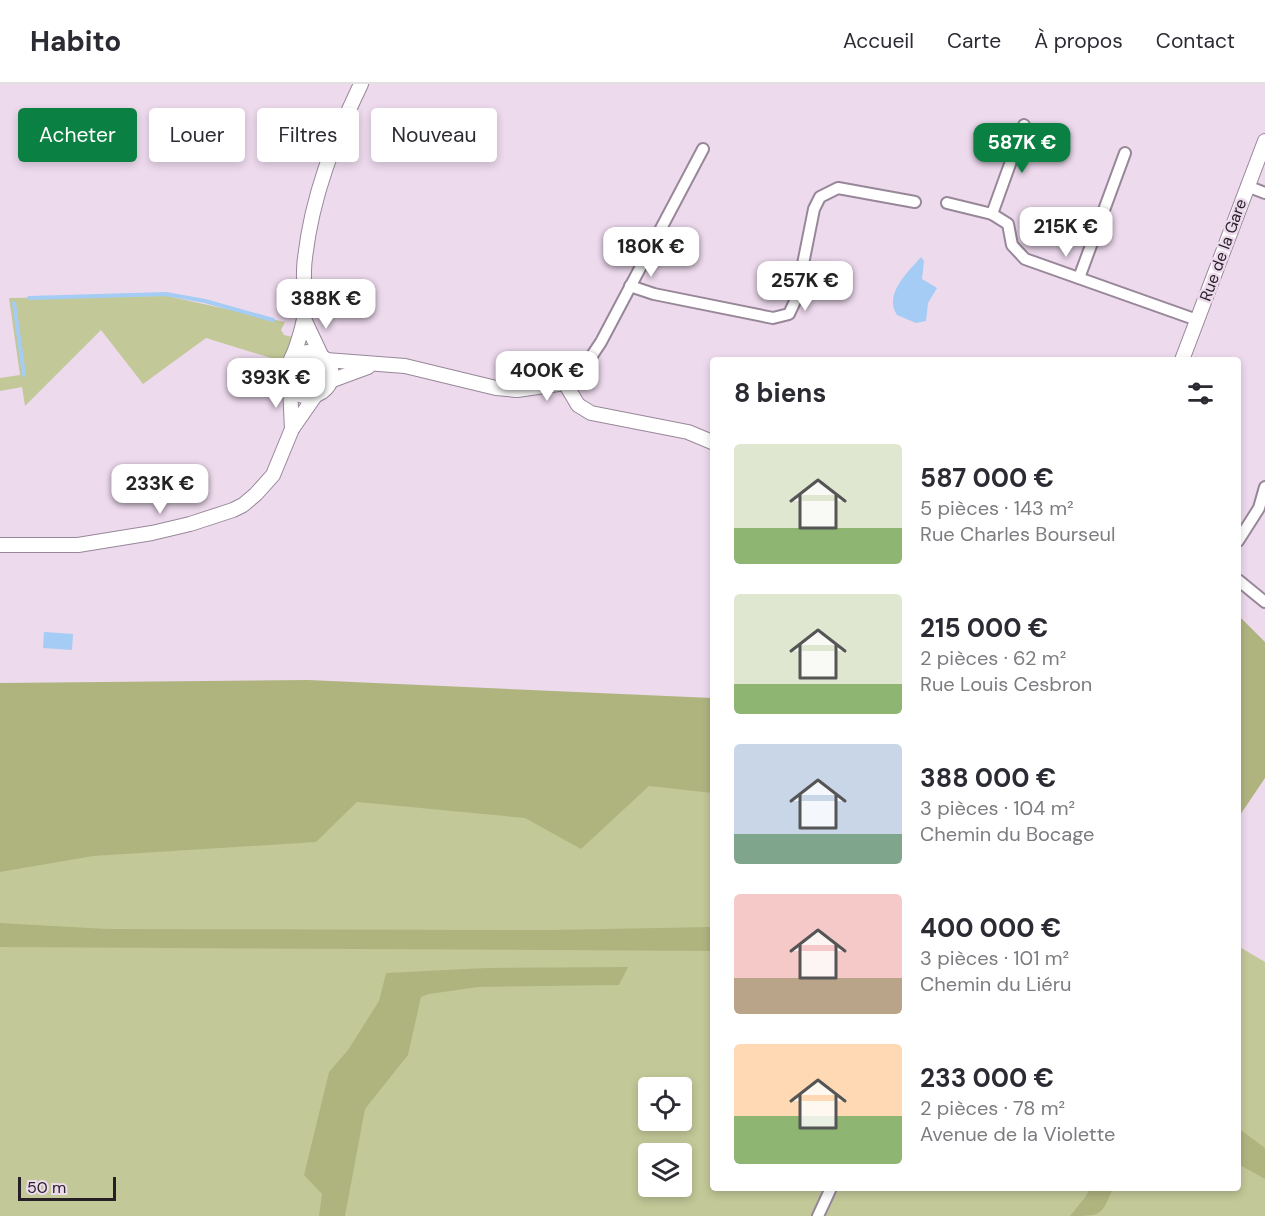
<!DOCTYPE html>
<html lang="fr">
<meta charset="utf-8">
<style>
:root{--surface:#fff;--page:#f2f2f3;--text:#2b2b33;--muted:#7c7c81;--line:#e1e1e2;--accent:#0b8043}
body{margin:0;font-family:"DM Sans",sans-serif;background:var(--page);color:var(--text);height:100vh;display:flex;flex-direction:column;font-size:22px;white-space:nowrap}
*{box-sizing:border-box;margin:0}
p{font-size:20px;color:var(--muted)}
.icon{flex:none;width:33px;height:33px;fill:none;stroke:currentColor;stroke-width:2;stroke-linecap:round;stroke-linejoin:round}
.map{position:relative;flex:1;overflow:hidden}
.side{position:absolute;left:710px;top:273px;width:531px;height:834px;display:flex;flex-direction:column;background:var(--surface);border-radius:6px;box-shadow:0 3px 9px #0003}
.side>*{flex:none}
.hud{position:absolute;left:18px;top:24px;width:570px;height:54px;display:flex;gap:12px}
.buttons{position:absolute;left:638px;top:993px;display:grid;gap:12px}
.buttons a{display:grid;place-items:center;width:54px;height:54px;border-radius:6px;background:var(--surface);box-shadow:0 3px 9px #0003;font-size:30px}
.scale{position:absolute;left:18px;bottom:15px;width:98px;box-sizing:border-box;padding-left:6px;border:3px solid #261f26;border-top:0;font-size:16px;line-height:21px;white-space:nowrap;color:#261f26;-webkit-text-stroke:4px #eddaed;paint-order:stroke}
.price{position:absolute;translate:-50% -51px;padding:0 14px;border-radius:12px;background:#fff;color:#222;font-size:20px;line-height:39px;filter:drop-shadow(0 2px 3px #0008)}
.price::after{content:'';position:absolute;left:50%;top:36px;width:18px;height:14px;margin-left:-9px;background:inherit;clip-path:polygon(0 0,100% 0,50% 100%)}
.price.current{background:var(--accent);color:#fff}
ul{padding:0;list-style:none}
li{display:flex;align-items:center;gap:18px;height:150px;padding:0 24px}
li span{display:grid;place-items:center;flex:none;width:168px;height:120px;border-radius:6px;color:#555}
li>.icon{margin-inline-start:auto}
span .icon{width:72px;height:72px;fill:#fffc;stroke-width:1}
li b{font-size:26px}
h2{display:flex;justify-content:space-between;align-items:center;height:72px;padding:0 24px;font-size:26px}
.pill{padding:0 21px;border-radius:6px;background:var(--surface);box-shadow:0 3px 9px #0003;font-size:21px;line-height:54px}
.pill.current{background:var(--accent);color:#fff}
header{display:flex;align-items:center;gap:36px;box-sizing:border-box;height:84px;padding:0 30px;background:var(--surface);border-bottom:2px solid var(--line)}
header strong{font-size:28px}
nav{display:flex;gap:33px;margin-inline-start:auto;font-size:21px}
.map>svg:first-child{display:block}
.green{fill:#c3c898;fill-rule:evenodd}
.forest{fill:#afb47f}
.water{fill:#a4ccf5}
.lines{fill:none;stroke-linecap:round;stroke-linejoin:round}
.stream{stroke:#a4ccf5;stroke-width:4}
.minor-casing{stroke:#988799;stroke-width:14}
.tertiary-casing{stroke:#988799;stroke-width:16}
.minor{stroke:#fff;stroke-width:10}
.tertiary{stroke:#fff;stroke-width:14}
.labels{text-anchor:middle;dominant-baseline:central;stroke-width:5;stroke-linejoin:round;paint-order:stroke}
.street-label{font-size:16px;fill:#261f26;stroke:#eddaed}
</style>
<header>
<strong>Habito</strong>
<nav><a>Accueil</a><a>Carte</a><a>À propos</a><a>Contact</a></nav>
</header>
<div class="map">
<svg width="1265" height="1132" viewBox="0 0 1265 1132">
<rect width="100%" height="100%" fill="#eddaed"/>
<g class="green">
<path d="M167 212 285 238 281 246 284 251 293 253C290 267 282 272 279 284L271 274 206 254 143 300 101 246 25 322 22 303 0 307V294L20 291 9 214Z"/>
<path d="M0 620 712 640V1104H1238V862L1265 878V1132H0ZM648 1004H681V1036H648ZM648 1070H681V1102H648Z"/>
</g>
<g class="forest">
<polygon points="1238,531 1265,558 1265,694 1238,734"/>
<polygon points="308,596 712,614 712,709 649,702 581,765 525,734 357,718 316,758 93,772 0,788 0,599"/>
<polygon points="0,839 108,845 549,846 712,843 712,867 0,863"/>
<polygon points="628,883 619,901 478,903 429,910 421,913 408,971 365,1025 345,1132 319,1132 322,1110 304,1091 329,988 348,966 379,917 386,889 486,884"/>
<polygon points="1238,1044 1265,1064 1265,1095 1238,1080"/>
<path d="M1090 1104H1113C1101 1132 1102 1132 1070 1132L1086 1112Z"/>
</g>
<g class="water">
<path d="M921 173 924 177 922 195 937 204 928 219 926 237 916 239 897 231C883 210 909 187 921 173Z"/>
<polygon points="44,548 73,550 72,566 43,564"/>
</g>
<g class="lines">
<g class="stream">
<polyline points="29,214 166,210 205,217 273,236"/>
<polyline points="14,219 24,291"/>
</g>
<g class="minor-casing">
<g id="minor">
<polyline points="1247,102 1265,109"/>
<polyline points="947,119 992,130 1008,140 1012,161 1025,175 1197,236"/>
<polyline points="992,130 1024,41"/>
<polyline points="1079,194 1125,69"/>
<polyline points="630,202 654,210 773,234 789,230 796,215 814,125 820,113 838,104 915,118"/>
<polyline points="565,299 589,276 601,258 703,65"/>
<polyline points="1238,457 1259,424 1265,403"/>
<polyline points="1238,496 1265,518"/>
<polyline points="818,1132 831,1104"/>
</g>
</g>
<g class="tertiary-casing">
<g id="tertiary">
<polyline points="304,235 321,271"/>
<path d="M293 273C321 255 346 291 322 308 316 312 307 314 300 311 280 304 285 287 292 273 296 266 303 242 304 234 306 214 302 194 305 174 312 112 334 56 361 0"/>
<polyline points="326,276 405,282 496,304 517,306 565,299 578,321 591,329 688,348 712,358"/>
<polyline points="1182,276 1265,57"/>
<polyline points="330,297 368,283"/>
<polyline points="290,304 292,345"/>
<polyline points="0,461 78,461 152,449 190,440 233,426 243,421 256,410 273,391 292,345 315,312"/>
</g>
</g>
<use href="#minor" class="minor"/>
<use href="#tertiary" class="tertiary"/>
</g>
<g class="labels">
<g class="street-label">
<text transform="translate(1223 166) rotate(-70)">Rue de la Gare</text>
</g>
</g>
</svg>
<div class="buttons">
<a><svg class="icon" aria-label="locate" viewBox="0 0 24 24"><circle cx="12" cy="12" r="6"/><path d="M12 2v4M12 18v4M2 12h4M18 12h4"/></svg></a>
<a><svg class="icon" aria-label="layers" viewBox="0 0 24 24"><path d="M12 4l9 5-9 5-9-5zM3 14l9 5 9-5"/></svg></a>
</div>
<div class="scale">50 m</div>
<b class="price current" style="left:1022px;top:90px">587K €</b>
<b class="price" style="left:1066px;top:174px">215K €</b>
<b class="price" style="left:651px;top:194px">180K €</b>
<b class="price" style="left:805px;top:228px">257K €</b>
<b class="price" style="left:326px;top:246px">388K €</b>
<b class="price" style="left:547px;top:318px">400K €</b>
<b class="price" style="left:276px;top:325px">393K €</b>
<b class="price" style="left:160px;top:431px">233K €</b>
<div class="hud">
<a class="pill current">Acheter</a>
<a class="pill">Louer</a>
<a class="pill">Filtres</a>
<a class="pill">Nouveau</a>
</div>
<section class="side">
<h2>8 biens<svg class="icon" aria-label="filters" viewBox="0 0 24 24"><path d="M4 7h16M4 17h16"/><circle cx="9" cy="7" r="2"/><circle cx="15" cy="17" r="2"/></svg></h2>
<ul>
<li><span style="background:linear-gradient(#dfe7d0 70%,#8fb573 0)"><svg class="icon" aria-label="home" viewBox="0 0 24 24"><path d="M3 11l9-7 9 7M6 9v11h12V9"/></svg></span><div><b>587 000 €</b><p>5 pièces · 143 m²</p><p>Rue Charles Bourseul</p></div></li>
<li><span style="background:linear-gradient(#dfe7d0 75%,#8fb573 0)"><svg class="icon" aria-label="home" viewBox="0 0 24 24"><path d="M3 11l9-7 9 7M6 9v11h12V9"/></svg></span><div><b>215 000 €</b><p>2 pièces · 62 m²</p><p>Rue Louis Cesbron</p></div></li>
<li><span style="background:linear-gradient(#c9d6e8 75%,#7fa58c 0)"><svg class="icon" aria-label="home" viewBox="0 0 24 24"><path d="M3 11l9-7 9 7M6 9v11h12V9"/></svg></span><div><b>388 000 €</b><p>3 pièces · 104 m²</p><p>Chemin du Bocage</p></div></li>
<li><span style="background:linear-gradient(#f6c9c9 70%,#b9a48a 0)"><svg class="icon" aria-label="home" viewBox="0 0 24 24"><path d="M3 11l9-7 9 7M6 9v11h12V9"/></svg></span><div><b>400 000 €</b><p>3 pièces · 101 m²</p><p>Chemin du Liéru</p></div></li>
<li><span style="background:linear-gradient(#ffd9b3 60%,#8fb573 0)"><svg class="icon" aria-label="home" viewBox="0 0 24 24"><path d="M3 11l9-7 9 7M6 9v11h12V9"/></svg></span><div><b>233 000 €</b><p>2 pièces · 78 m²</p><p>Avenue de la Violette</p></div></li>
</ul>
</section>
</div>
